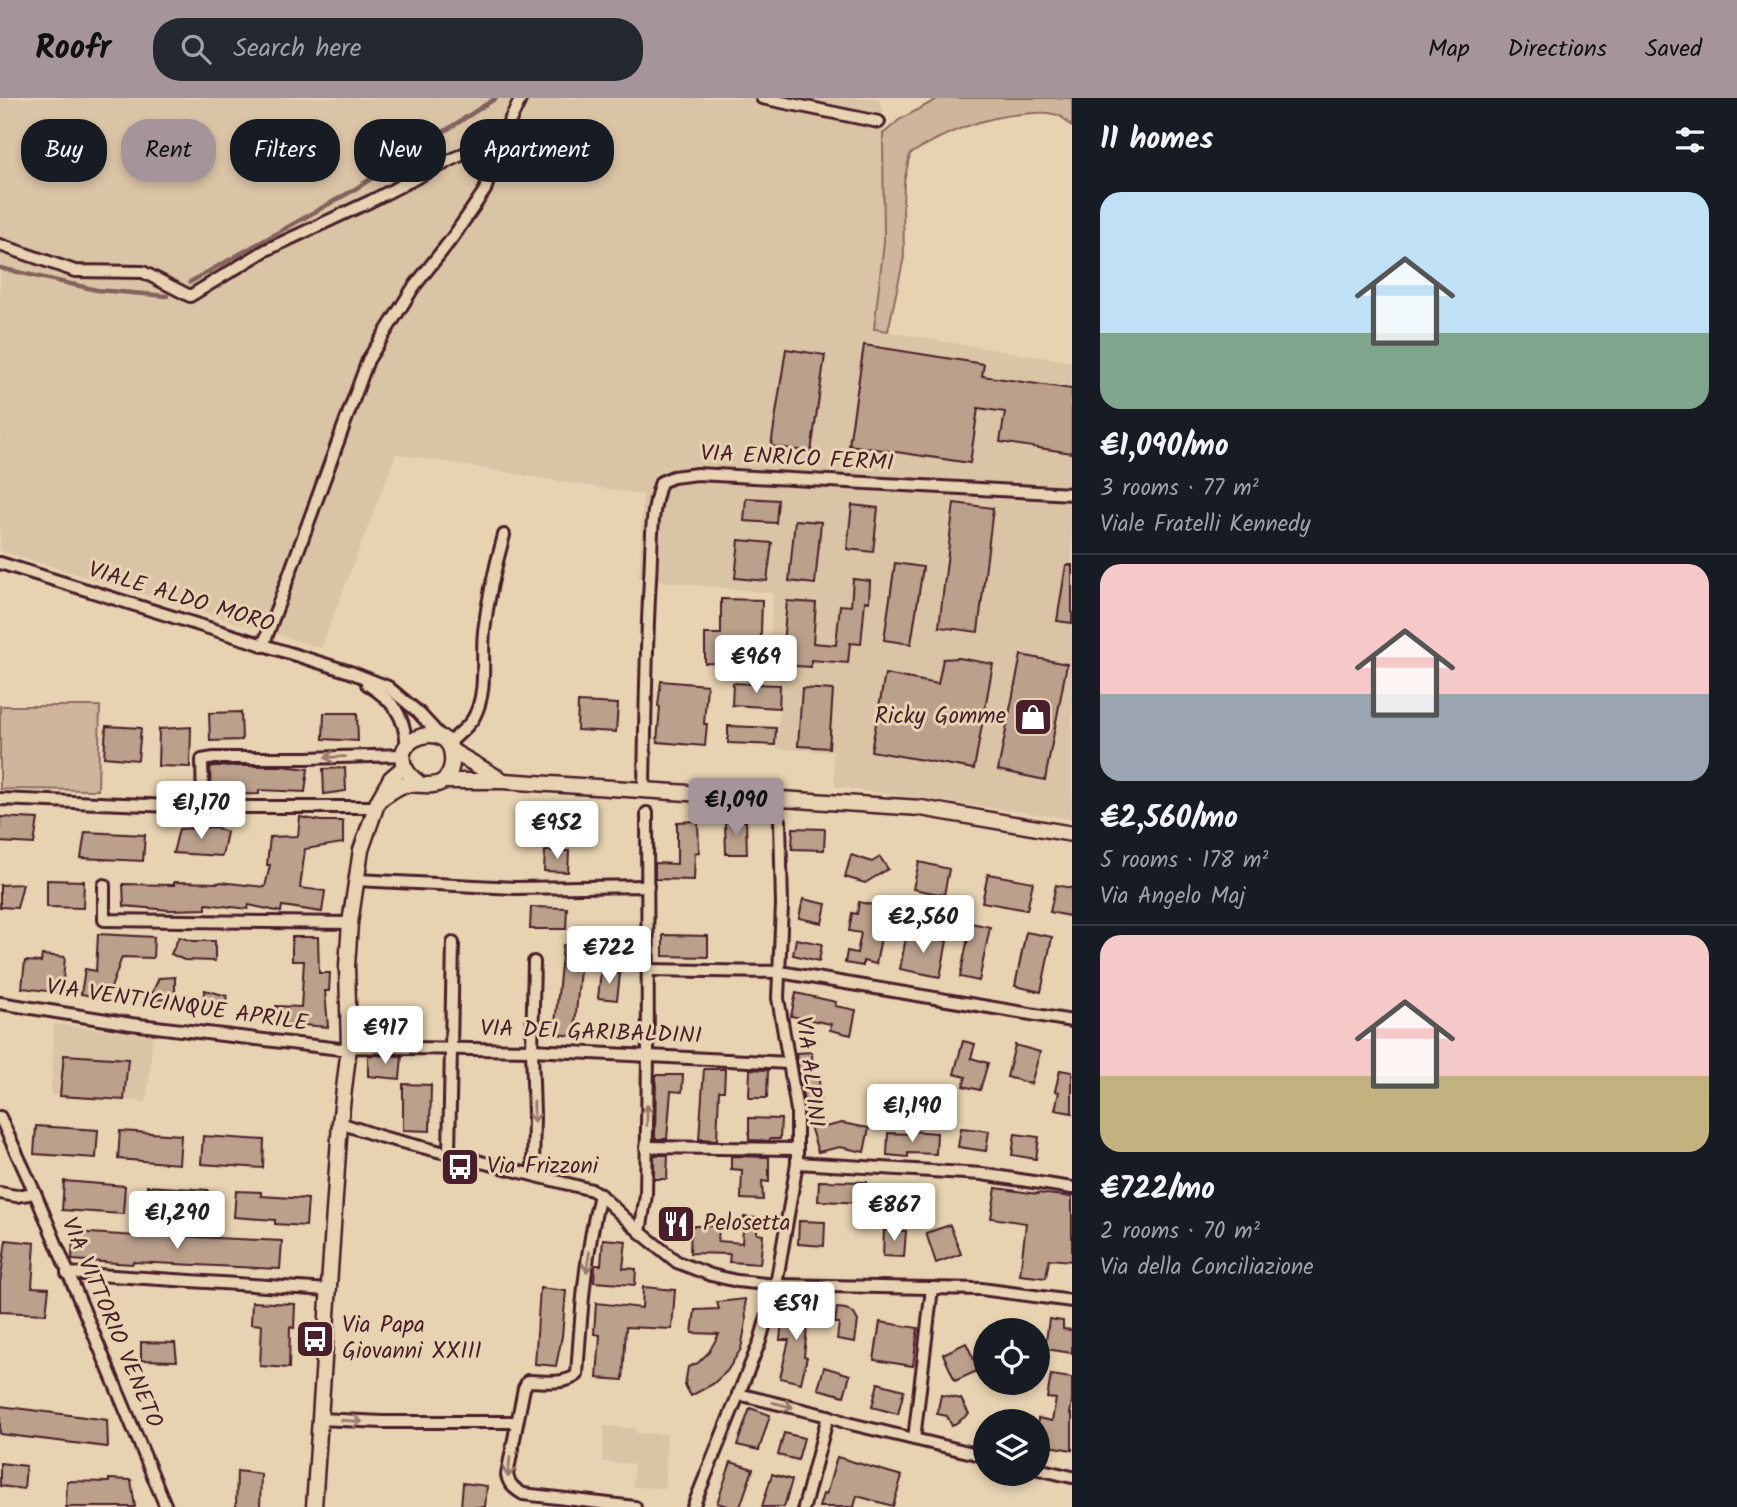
<!DOCTYPE html>
<meta charset="utf-8">
<style>
:root{--surface:#171b24;--page:#242831;--text:#f1f3f6;--muted:#9ea1a6;--line:#363941;--accent:#a6949b}
body{margin:0;font-family:Kalam,sans-serif;background:var(--page);color:var(--text);height:100vh;display:flex;flex-direction:column;font-size:26px;white-space:nowrap}
*{box-sizing:border-box;margin:0}
p{font-size:23px;color:var(--muted)}
.icon{flex:none;width:38px;height:38px;fill:none;stroke:currentColor;stroke-width:2;stroke-linecap:round;stroke-linejoin:round}
.map{position:relative;flex:1;overflow:hidden}
.sheet{display:flex;flex-direction:column;background:var(--surface);width:665px}
.sheet>*{flex:none}
.guide{position:absolute;left:21px;top:21px;width:665px;height:63px;display:flex;gap:14px}
.fabs{position:absolute;left:973px;top:1220px;display:grid;gap:14px}
.fabs a{display:grid;place-items:center;width:77px;height:77px;border-radius:50%;background:var(--surface);box-shadow:0 4px 10px #0003;font-size:35px}
.price{position:absolute;translate:-50% -60px;padding:0 16px;border-radius:7px;background:#fff;color:#222;font-size:23px;line-height:46px;filter:drop-shadow(0 2px 4px #0008)}
.price::after{content:'';position:absolute;left:50%;top:42px;width:21px;height:16px;margin-left:-10px;background:inherit;clip-path:polygon(0 0,100% 0,50% 100%)}
.price.selected{background:var(--accent);color:#111}
ul{padding:0;list-style:none}
li{display:grid;align-content:center;gap:14px;height:371px;padding:0 28px}
li+li{border-top:2px solid var(--line)}
li span{display:grid;place-items:center;height:217px;border-radius:21px;color:#555}
li>.icon{margin-inline-start:auto}
span .icon{width:126px;height:126px;fill:#fffc;stroke-width:1}
li b{font-size:30px}
h2{display:flex;justify-content:space-between;align-items:center;height:84px;padding:0 28px;font-size:30px}
.chip{padding:0 24px;border-radius:28px;background:var(--surface);box-shadow:0 4px 10px #0003;font-size:24px;line-height:63px}
.chip.selected{background:var(--accent);color:#111}
header{display:flex;align-items:center;gap:42px;box-sizing:border-box;height:98px;padding:0 35px;background:var(--accent);color:#111}
header strong{font-size:33px}
nav{display:flex;gap:38px;margin-inline-start:auto;font-size:24px}
.search{width:490px;height:63px;background:var(--page);display:flex;align-items:center;gap:18px;box-sizing:border-box;padding:0 24px;border-radius:28px;color:var(--muted);font-size:26px}
main{display:flex;flex:1;min-height:0}
.map>svg:first-child{display:block}
.built{fill:#dac4a6}
.green{fill:#ceb59b;stroke:#8c6a63;stroke-width:2}
.lines{fill:none;stroke-linecap:round;stroke-linejoin:round}
.stream{stroke:#84625d;stroke-width:4.5}
.building{fill:#bba18c;stroke:#4a1f2b;stroke-width:2}
.street-casing{stroke:#4a1f2b;stroke-width:16}
.secondary-casing{stroke:#4a1f2b;stroke-width:19}
.street{stroke:#e7d3b1;stroke-width:10}
.secondary{stroke:#e7d3b1;stroke-width:14}
.oneway{stroke:#98796e}
.labels{text-anchor:middle;dominant-baseline:central;stroke-width:6;stroke-linejoin:round;paint-order:stroke}
.street-label{font-size:23px;fill:#4a1f2b;stroke:#e7d3b1}
.poi-label{font-size:23px;fill:#4a1f2b;stroke:#e7d3b1;text-anchor:start}
</style>
<header>
<strong>Roofr</strong>
<div class="search"><svg class="icon" aria-label="search" viewBox="0 0 24 24"><circle cx="10" cy="10" r="6"/><path d="M15 15l6 6"/></svg>Search here</div>
<nav><a>Map</a><a>Directions</a><a>Saved</a></nav>
</header>
<main>
<div class="map">
<svg width="1072" height="1409" viewBox="0 0 1072 1409">
<rect width="100%" height="100%" fill="#e7d3b1"/>
<filter id="ink" filterUnits="userSpaceOnUse"><feTurbulence type="fractalNoise" baseFrequency=".0143" numOctaves="2"/><feDisplacementMap in="SourceGraphic" scale="14" xChannelSelector="R" yChannelSelector="G"/><feConvolveMatrix kernelMatrix="1 2 1 2 8 2 1 2 1" color-interpolation-filters="sRGB"/></filter>
<g filter="url(#ink)">
<g class="built">
<polygon points="0,0 878,0 883,11 884,144 874,231 958,246 1072,264 1072,721 835,689 833,654 777,651 780,573 768,570 773,495 639,481 643,397 396,356 321,550 0,453"/>
<polygon points="54,926 153,937 147,1004 51,997"/>
<polygon points="604,1328 636,1330 636,1335 667,1336 665,1390 633,1389 634,1366 602,1364"/>
</g>
<g class="green">
<path d="M939 0H1072V29C1068 26 1064 20 1060 18 1048 13 1034 15 1022 16 981 19 945 35 910 56L904 84 903 106 904 159 888 233 874 231 884 144 883 36 899 22Z"/>
<polygon points="0,608 100,608 98,692 0,691"/>
</g>
<g class="lines">
<g class="stream">
<polyline points="0,170 97,192 167,198"/>
<polyline points="190,184 352,93 496,0"/>
</g>
</g>
<g class="building">
<polygon points="864,247 984,266 982,278 1072,291 1072,355 1000,344 1005,314 978,310 970,365 849,347"/>
<polygon points="786,251 825,257 811,354 771,348"/>
<polygon points="746,400 778,402 776,425 744,423"/>
<polygon points="954,405 993,410 978,534 939,529"/>
<polygon points="852,407 878,410 873,454 847,451"/>
<polygon points="795,422 821,424 815,486 789,483"/>
<polygon points="739,442 772,445 767,483 735,480"/>
<polygon points="895,465 923,469 911,546 884,542"/>
<polygon points="1066,467 1072,467 1072,525 1057,523"/>
<polygon points="853,481 870,483 869,504 865,503 861,546 850,545 848,565 811,562 811,569 781,567 787,503 816,505 813,545 836,547 840,507 851,508"/>
<polygon points="721,501 762,502 760,566 705,565 705,536 721,536"/>
<polygon points="1021,557 1067,566 1045,682 998,672"/>
<polygon points="959,560 993,566 974,671 871,653 885,576 938,586 943,561"/>
<polygon points="661,583 707,587 704,626 707,626 705,648 657,644 660,609 658,608"/>
<polygon points="733,585 780,587 779,610 732,607"/>
<polygon points="802,590 833,592 829,650 798,648"/>
<polygon points="578,604 618,606 616,634 577,632"/>
<polygon points="241,614 242,642 210,643 209,615"/>
<polygon points="324,615 357,615 358,643 323,641"/>
<polygon points="106,628 141,630 138,662 104,659"/>
<polygon points="728,628 776,630 775,647 728,645"/>
<polygon points="191,629 190,669 158,668 159,631"/>
<polygon points="215,668 282,668 308,671 305,694 259,692 259,696 211,697 210,669"/>
<polygon points="345,670 346,693 324,696 323,671"/>
<polygon points="0,719 38,721 34,746 0,744"/>
<polygon points="300,719 321,723 343,723 343,745 305,751 300,790 325,793 322,814 282,808 281,814 249,807 248,811 206,806 206,811 170,812 124,808 123,786 174,787 174,784 219,785 220,784 265,789 270,767 267,767 270,739 298,738"/>
<polygon points="698,723 699,754 695,755 694,782 655,781 655,765 677,766 677,724"/>
<polygon points="725,723 746,723 747,756 726,756"/>
<polygon points="215,729 227,734 222,758 173,755 179,731"/>
<polygon points="793,730 825,731 824,752 792,751"/>
<polygon points="85,734 145,737 143,763 81,760"/>
<polygon points="545,753 569,753 568,774 544,773"/>
<polygon points="851,757 872,764 880,759 888,771 865,785 845,779"/>
<polygon points="919,764 949,771 944,797 913,791"/>
<polygon points="988,776 1033,784 1027,812 982,804"/>
<polygon points="47,782 84,783 83,810 47,809"/>
<polygon points="23,786 17,810 0,809 0,787"/>
<polygon points="1056,787 1072,790 1072,805 1069,818 1050,814"/>
<polygon points="803,801 826,806 822,825 799,820"/>
<polygon points="859,804 877,808 873,832 882,834 876,866 863,863 863,868 845,865 847,853 857,855 861,835 849,833 852,815 857,816"/>
<polygon points="531,809 567,810 566,831 530,831"/>
<polygon points="971,825 990,829 979,883 960,879"/>
<polygon points="907,834 947,843 940,879 900,871"/>
<polygon points="1026,834 1052,839 1041,894 1015,888"/>
<polygon points="98,836 154,839 153,860 122,859 107,901 81,896 85,871 96,873"/>
<polygon points="663,837 708,838 708,859 663,858"/>
<polygon points="179,839 193,843 215,843 215,863 184,862 171,856"/>
<polygon points="292,839 318,839 319,875 330,875 329,893 325,893 328,929 276,925 276,908 301,909 304,863 292,863"/>
<polygon points="796,841 822,846 819,863 793,857"/>
<polygon points="563,847 582,849 574,938 554,936"/>
<polygon points="42,857 65,859 62,895 22,890 25,863 41,864"/>
<polygon points="601,873 620,876 617,902 598,900"/>
<polygon points="175,879 175,901 149,902 159,880"/>
<polygon points="205,892 227,898 222,919 199,913"/>
<polygon points="796,895 836,904 835,908 856,912 851,937 830,932 831,926 791,918"/>
<polygon points="963,943 975,946 971,960 988,965 980,992 963,988 966,979 954,976"/>
<polygon points="1015,947 1040,954 1031,986 1007,979"/>
<polygon points="812,954 813,981 819,981 820,1005 804,1005 796,955"/>
<polygon points="64,957 128,961 124,1002 60,998"/>
<polygon points="368,957 402,958 400,981 368,978"/>
<polygon points="704,971 725,971 724,993 719,993 717,1042 699,1041"/>
<polygon points="750,971 768,972 767,1000 749,1000"/>
<polygon points="1060,972 1072,974 1072,1015 1055,1012 1059,994 1055,993"/>
<polygon points="656,977 683,977 682,994 671,993 667,1041 655,1041"/>
<polygon points="403,986 431,987 430,1033 403,1032"/>
<polygon points="749,1020 781,1021 780,1041 770,1041 770,1043 749,1042"/>
<polygon points="842,1025 869,1030 864,1054 840,1049 818,1054 810,1028 824,1026 825,1029"/>
<polygon points="36,1028 98,1032 96,1060 34,1056"/>
<polygon points="961,1030 989,1033 986,1053 958,1049"/>
<polygon points="120,1033 181,1037 179,1066 118,1061"/>
<polygon points="910,1033 937,1035 936,1056 908,1055 908,1059 887,1057 888,1035 910,1036"/>
<polygon points="1015,1036 1039,1039 1036,1061 1012,1057"/>
<polygon points="203,1038 264,1042 263,1070 201,1066"/>
<polygon points="654,1057 668,1057 667,1081 654,1081"/>
<polygon points="731,1058 769,1059 769,1084 762,1083 763,1102 741,1101 742,1072 731,1071"/>
<polygon points="64,1083 125,1088 123,1116 62,1112"/>
<polygon points="819,1083 867,1084 866,1105 818,1103"/>
<polygon points="147,1088 208,1092 206,1120 145,1116"/>
<polygon points="996,1090 1038,1096 1038,1095 1072,1099 1072,1163 1049,1161 1046,1180 1020,1177 1026,1125 991,1120"/>
<polygon points="236,1093 261,1094 261,1098 308,1101 306,1128 275,1126 275,1122 234,1119"/>
<polygon points="744,1119 757,1120 757,1136 763,1137 760,1166 729,1164 730,1156 690,1155 691,1128 719,1128 718,1143 742,1145"/>
<polygon points="799,1123 825,1124 824,1148 798,1146"/>
<polygon points="950,1127 961,1156 936,1165 926,1135"/>
<polygon points="884,1132 906,1133 904,1159 883,1158"/>
<polygon points="73,1134 153,1139 153,1137 282,1143 280,1171 133,1164 132,1166 72,1162"/>
<polygon points="603,1141 626,1143 623,1170 636,1171 635,1187 594,1184 595,1167 601,1167"/>
<polygon points="6,1142 35,1145 32,1189 49,1190 46,1216 0,1214 0,1185"/>
<polygon points="643,1189 675,1192 672,1231 626,1229 623,1282 597,1280 600,1237 594,1236 596,1205 642,1210"/>
<polygon points="540,1190 566,1193 562,1238 556,1268 535,1266"/>
<polygon points="745,1201 746,1224 741,1251 727,1273 713,1286 691,1298 685,1287 688,1269 698,1265 709,1254 719,1236 692,1235 695,1212 719,1211 717,1204"/>
<polygon points="794,1201 810,1203 804,1258 807,1259 801,1285 780,1280 789,1242 780,1242 782,1223 791,1224"/>
<polygon points="252,1204 295,1206 294,1230 290,1229 289,1270 260,1268 262,1227 251,1226"/>
<polygon points="837,1210 846,1211 854,1216 858,1223 855,1244 837,1241 839,1225 835,1225"/>
<polygon points="1049,1221 1063,1223 1063,1231 1072,1232 1072,1255 1045,1251"/>
<polygon points="880,1224 918,1230 913,1268 874,1262"/>
<polygon points="141,1244 175,1245 177,1263 141,1262"/>
<polygon points="966,1245 979,1272 955,1283 943,1256"/>
<polygon points="824,1269 850,1277 844,1298 818,1291"/>
<polygon points="1051,1277 1072,1280 1072,1302 1070,1316 1072,1316 1072,1352 1038,1346 1038,1320 1052,1323 1056,1301 1047,1300"/>
<polygon points="878,1285 904,1292 898,1316 872,1309"/>
<polygon points="941,1297 961,1301 969,1316 952,1328 947,1318 937,1316"/>
<polygon points="0,1308 107,1322 108,1349 0,1336"/>
<polygon points="750,1310 770,1317 759,1352 737,1347"/>
<polygon points="784,1335 804,1340 798,1362 778,1357"/>
<polygon points="837,1359 902,1378 893,1408 857,1398 854,1409 819,1409 823,1396 826,1397"/>
<polygon points="731,1364 753,1371 740,1409 731,1409 717,1405"/>
<polygon points="0,1365 26,1368 24,1391 0,1388"/>
<polygon points="237,1373 261,1376 260,1409 236,1409"/>
<polygon points="772,1376 792,1382 784,1409 762,1409"/>
<polygon points="109,1381 131,1382 135,1409 66,1409 67,1383 109,1384"/>
<polygon points="463,1385 487,1388 485,1409 461,1409"/>
</g>
<g class="lines">
<g class="street-casing">
<g id="street">
<polyline points="762,0 879,24"/>
<polyline points="0,147 75,173 143,174 190,198 266,152 371,103 504,35"/>
<polyline points="0,465 350,574 388,589 418,614 442,640"/>
<polyline points="263,548 368,262 413,190 453,139 485,92 504,35 521,0"/>
<path d="M367 586C393 603 404 615 407 648"/>
<path d="M449 646C456 637 469 629 474 619 488 593 481 561 484 533 488 500 495 469 504 437"/>
<path d="M644 692C645 621 646 551 650 481 652 449 650 415 661 384L673 379 697 376 1072 396"/>
<polyline points="0,701 197,709 376,709"/>
<polyline points="203,709 202,662 214,660 308,660 403,657"/>
<polyline points="357,782 515,790 648,788"/>
<polyline points="104,787 104,822 350,825"/>
<polyline points="648,872 780,874 1072,923"/>
<polyline points="0,905 131,926 340,951 349,949 532,952 789,965"/>
<polyline points="0,1019 35,1095 166,1409"/>
<polyline points="340,1025 382,1039 592,1092 600,1097 640,1134 677,1164 711,1177 737,1183 776,1187 981,1191 1072,1203"/>
<polyline points="646,1049 797,1051"/>
<polyline points="449,1056 453,845"/>
<polyline points="797,1065 982,1076 1072,1090"/>
<polyline points="533,1076 534,1016 532,952 534,864"/>
<polyline points="0,1095 16,1098 35,1095"/>
<path d="M600 1097C585 1155 581 1216 577 1277 563 1287 545 1283 528 1283L524 1290 507 1377C509 1387 515 1391 523 1396L635 1409"/>
<polyline points="640,1134 646,1097 648,958 647,715"/>
<polyline points="67,1175 329,1192"/>
<polyline points="738,1296 828,1318 847,1325 985,1358"/>
<polyline points="320,1321 383,1324 516,1324"/>
<polyline points="914,1341 932,1190"/>
<polyline points="1038,1371 1072,1379"/>
<polyline points="693,1409 760,1243 776,1187 797,1065 797,1012 778,900 782,807 780,723"/>
<polyline points="804,1409 828,1318"/>
</g>
</g>
<g class="secondary-casing">
<g id="secondary">
<polyline points="452,653 502,682"/>
<polyline points="444,683 503,683 921,710 1072,736"/>
<path d="M382 700C388 696 394 691 401 688 413 683 432 692 443 683 450 678 453 667 452 659 451 614 367 646 420 686"/>
<polyline points="314,1409 340,1025 349,949 347,868 350,825 361,752 378,703 391,680 404,669"/>
</g>
</g>
<use href="#street" class="street"/>
<use href="#secondary" class="secondary"/>
</g>
<defs><path id="oneway-shaft" d="M-6 0H5M1.5-3L5.5 0L1.5 3" fill="none" stroke-width="1.6" stroke-linecap="round" stroke-linejoin="round" transform="scale(1.75)"/></defs>
<g class="oneway">
<use href="#oneway-shaft" transform="translate(335 659) rotate(178)"/>
<use href="#oneway-shaft" transform="translate(534 1014) rotate(89)"/>
<use href="#oneway-shaft" transform="translate(647 1017) rotate(-89)"/>
<use href="#oneway-shaft" transform="translate(588 1164) rotate(98)"/>
<use href="#oneway-shaft" transform="translate(783 1307) rotate(14)"/>
<use href="#oneway-shaft" transform="translate(352 1323) rotate(4)"/>
<use href="#oneway-shaft" transform="translate(509 1369) rotate(96)"/>
</g>
</g>
<defs>
<g id="shop-square" transform="scale(2.0125)"><rect x="-9" y="-9" width="18" height="18" rx="4" fill="#4a1f2b" stroke="#e7d3b1"/><path d="M-5-2.5h2.3a2.7 3.5 0 0 1 5.4 0H5L5.5 6h-11ZM-1.5-2.5h3a1.5 2.3 0 0 0-3 0Z" fill="#fff"/></g>
<g id="bus-square" transform="scale(2.0125)"><rect x="-9" y="-9" width="18" height="18" rx="4" fill="#4a1f2b" stroke="#e7d3b1"/><path d="M-5-6H5V4H4V6H2V4H-2V6H-4V4H-5ZM-3.5-4V0h7V-4ZM-3.5 1.2v1.5H-2V1.2ZM2 1.2v1.5H3.5V1.2Z" fill="#fff"/></g>
<g id="restaurant-square" transform="scale(2.0125)"><rect x="-9" y="-9" width="18" height="18" rx="4" fill="#4a1f2b" stroke="#e7d3b1"/><path d="M-5-6h1v4h1v-4h1v4h1v-4h1v5L-1.5 .5V6h-2V.5L-5-1ZM5-6V6H3V1.5H1.5Q1.5-4 5-6Z" fill="#fff"/></g>
</defs>
<g fill-rule="evenodd">
<use href="#shop-square" x="1033" y="619"/>
<use href="#bus-square" x="460" y="1069"/>
<use href="#restaurant-square" x="676" y="1126"/>
<use href="#bus-square" x="315" y="1241"/>
</g>
<g class="labels">
<g class="street-label">
<text transform="translate(797 361) rotate(3)">VIA ENRICO FERMI</text>
<text transform="translate(181 500) rotate(17)">VIALE ALDO MORO</text>
<text transform="translate(177 908) rotate(8)">VIA VENTICINQUE APRILE</text>
<text transform="translate(591 935) rotate(2)">VIA DEI GARIBALDINI</text>
<text transform="translate(809 974) rotate(83)">VIA ALPINI</text>
<text transform="translate(111 1225) rotate(67)">VIA VITTORIO VENETO</text>
</g>
<g class="poi-label">
<text x="1006" y="619" text-anchor="end">Ricky Gomme</text>
<text x="487" y="1069">Via Frizzoni</text>
<text x="703" y="1126">Pelosetta</text>
<text x="342" y="1228">Via Papa<tspan x="342" dy="26">Giovanni XXIII</tspan></text>
</g>
</g>
</svg>
<div class="fabs">
<a><svg class="icon" aria-label="locate" viewBox="0 0 24 24"><circle cx="12" cy="12" r="6"/><path d="M12 2v4M12 18v4M2 12h4M18 12h4"/></svg></a>
<a><svg class="icon" aria-label="layers" viewBox="0 0 24 24"><path d="M12 4l9 5-9 5-9-5zM3 14l9 5 9-5"/></svg></a>
</div>
<b class="price" style="left:756px;top:597px">€969</b>
<b class="price selected" style="left:736px;top:740px">€1,090</b>
<b class="price" style="left:201px;top:743px">€1,170</b>
<b class="price" style="left:557px;top:763px">€952</b>
<b class="price" style="left:923px;top:857px">€2,560</b>
<b class="price" style="left:609px;top:888px">€722</b>
<b class="price" style="left:385px;top:968px">€917</b>
<b class="price" style="left:912px;top:1046px">€1,190</b>
<b class="price" style="left:894px;top:1145px">€867</b>
<b class="price" style="left:177px;top:1153px">€1,290</b>
<b class="price" style="left:796px;top:1244px">€591</b>
<div class="guide">
<a class="chip">Buy</a>
<a class="chip selected">Rent</a>
<a class="chip">Filters</a>
<a class="chip">New</a>
<a class="chip">Apartment</a>
</div>
</div>
<section class="sheet">
<h2>11 homes<svg class="icon" aria-label="filters" viewBox="0 0 24 24"><path d="M4 7h16M4 17h16"/><circle cx="9" cy="7" r="2"/><circle cx="15" cy="17" r="2"/></svg></h2>
<ul>
<li><span style="background:linear-gradient(#bfe0f5 65%,#7fa58c 0)"><svg class="icon" aria-label="home" viewBox="0 0 24 24"><path d="M3 11l9-7 9 7M6 9v11h12V9"/></svg></span><div><b>€1,090/mo</b><p>3 rooms · 77 m²</p><p>Viale Fratelli Kennedy</p></div></li>
<li><span style="background:linear-gradient(#f6c9c9 60%,#9aa5b1 0)"><svg class="icon" aria-label="home" viewBox="0 0 24 24"><path d="M3 11l9-7 9 7M6 9v11h12V9"/></svg></span><div><b>€2,560/mo</b><p>5 rooms · 178 m²</p><p>Via Angelo Maj</p></div></li>
<li><span style="background:linear-gradient(#f6c9c9 65%,#c2b280 0)"><svg class="icon" aria-label="home" viewBox="0 0 24 24"><path d="M3 11l9-7 9 7M6 9v11h12V9"/></svg></span><div><b>€722/mo</b><p>2 rooms · 70 m²</p><p>Via della Conciliazione</p></div></li>
</ul>
</section>
</main>
